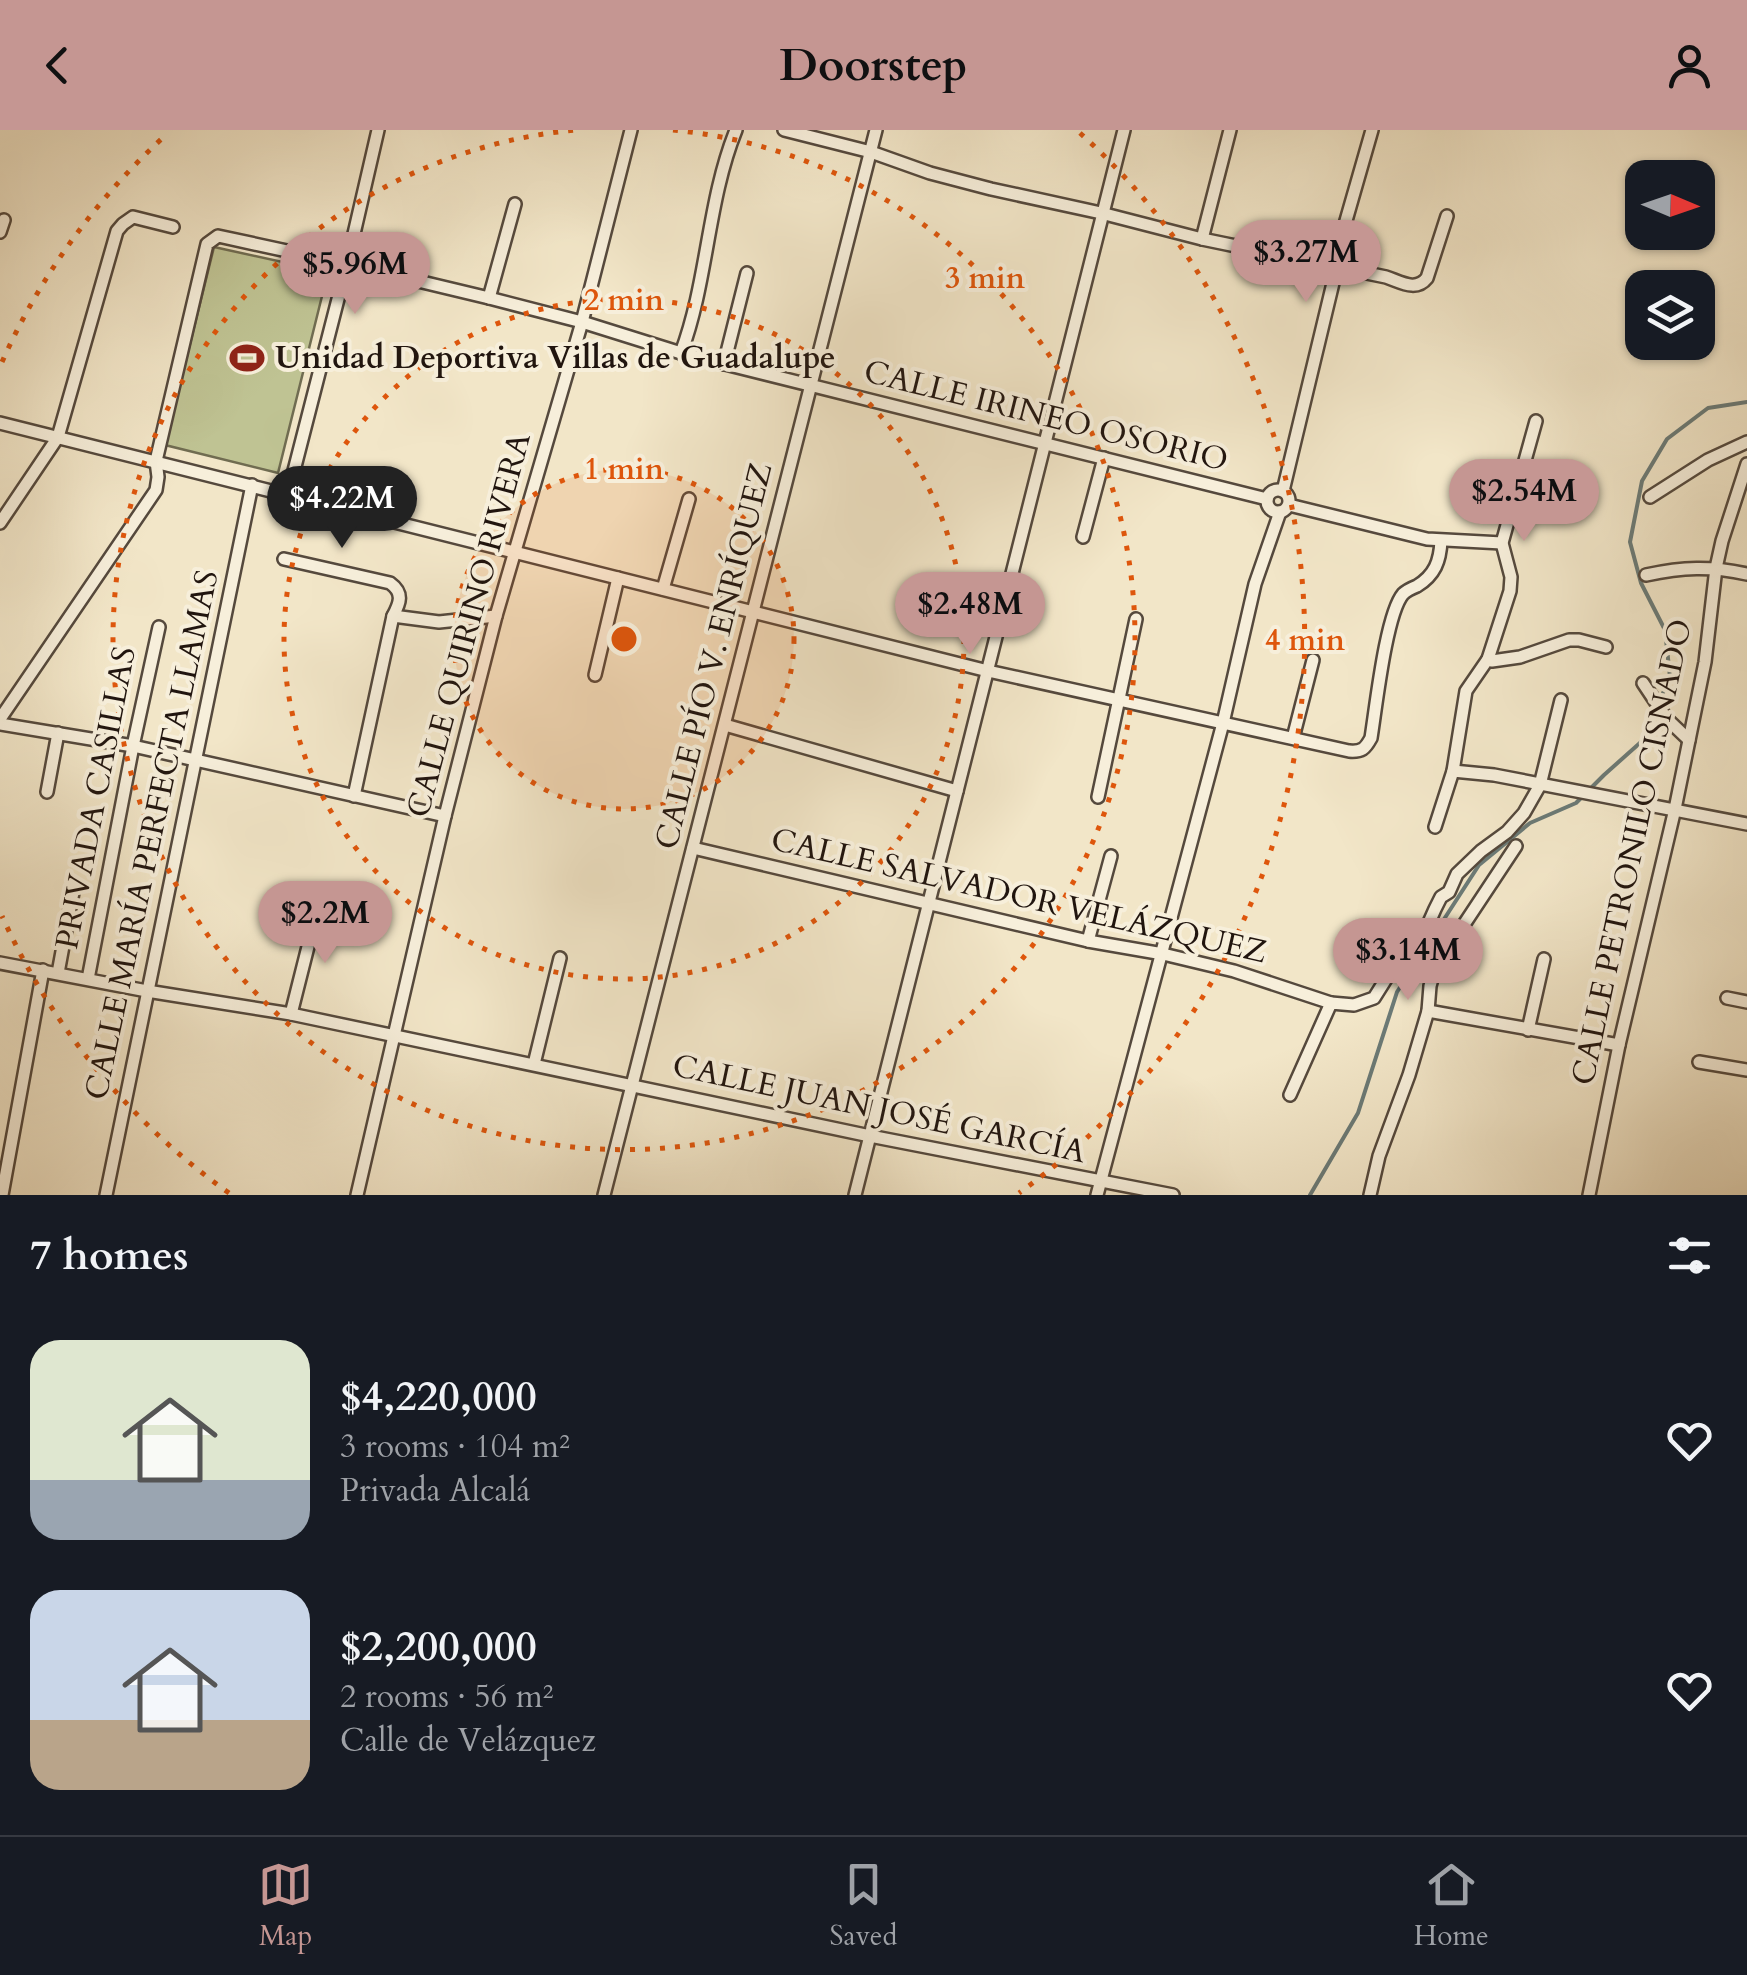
<!DOCTYPE html>
<meta charset="utf-8">
<style>
:root{--surface:#171b24;--page:#242831;--text:#f1f3f6;--muted:#9ea1a6;--line:#363941;--accent:#c59692}
body{margin:0;font-family:Cardo,serif;background:var(--page);color:var(--text);height:100vh;display:flex;flex-direction:column;font-size:38px;white-space:nowrap}
*{box-sizing:border-box;margin:0}
p{font-size:32px;color:var(--muted)}
.icon{flex:none;width:55px;height:55px;fill:none;stroke:currentColor;stroke-width:2;stroke-linecap:round;stroke-linejoin:round}
.map{position:relative;height:1065px;overflow:hidden}
.drawer{display:flex;flex-direction:column;background:var(--surface);flex:1}
.drawer>*{flex:none}
.needle{width:65px;rotate:92deg}
.buttons{position:absolute;left:1625px;top:30px;display:grid;gap:20px}
.buttons a{display:grid;place-items:center;width:90px;height:90px;border-radius:20px;background:var(--surface);box-shadow:0 2px 8px #0004;font-size:50px}
.price{position:absolute;translate:-50% -85px;padding:0 22px;border-radius:35px;background:var(--accent);color:#111;font-size:32px;line-height:65px;filter:drop-shadow(0 2px 5px #0008)}
.price::after{content:'';position:absolute;left:50%;top:60px;width:30px;height:22px;margin-left:-15px;background:inherit;clip-path:polygon(0 0,100% 0,50% 100%)}
.price.current{background:#222;color:#fff}
ul{padding:0;list-style:none}
li{display:flex;align-items:center;gap:30px;height:250px;padding:0 30px}
li span{display:grid;place-items:center;flex:none;width:280px;height:200px;border-radius:30px;color:#555}
li>.icon{margin-inline-start:auto}
span .icon{width:120px;height:120px;fill:#fffc;stroke-width:1}
li b{font-size:42px}
h2{display:flex;justify-content:space-between;align-items:center;height:120px;padding:0 30px;font-size:42px}
header{display:flex;justify-content:space-between;align-items:center;height:130px;padding:0 30px;background:var(--accent);color:#111;font-size:45px;font-weight:600}
.dock{display:flex;justify-content:space-around;align-items:center;height:140px;border-top:2px solid var(--line);background:var(--surface);font-size:28px;color:var(--muted)}
.dock a{display:grid;justify-items:center;gap:5px}
.dock .current{color:var(--accent)}
.map>svg:first-child{display:block}
.green{fill:#bfc393;stroke:#706c51;stroke-width:2.5}
.lines{fill:none;stroke-linecap:round;stroke-linejoin:round}
.stream{stroke:#6b7a76;stroke-width:4}
.minor-casing{stroke:#55493d;stroke-width:16}
.minor{stroke:#f7efdb;stroke-width:11}
.ring{fill:none;stroke:#de560c;stroke-width:5;stroke-dasharray:5 10}
.labels{text-anchor:middle;dominant-baseline:central;stroke-width:8;stroke-linejoin:round;paint-order:stroke}
.poi-label{font-size:32px;font-weight:bold;fill:#21150f;stroke:#f7efdb;text-anchor:start}
.street-label{font-size:32px;fill:#21150f;stroke:#f7efdb}
.centre{fill:#de560c;stroke:#f7efdb;stroke-width:5}
.ring-label{font-size:30px;text-anchor:middle;font-weight:bold;fill:#de560c;stroke:#f7efdb;stroke-width:8;stroke-linejoin:round;paint-order:stroke}
</style>
<header><svg class="icon" aria-label="back" viewBox="0 0 24 24"><path d="M15 5l-7 7 7 7"/></svg>Doorstep<svg class="icon" aria-label="person" viewBox="0 0 24 24"><circle cx="12" cy="8" r="4"/><path d="M4 21q1-7 8-7t8 7"/></svg></header>
<div class="map">
<svg width="1747" height="1065" viewBox="0 0 1747 1065">
<rect width="100%" height="100%" fill="#f2e6c8"/>
<filter id="stains"><feTurbulence type="fractalNoise" baseFrequency=".002" numOctaves="4"/><feColorMatrix values="0 0 0 0 .2 0 0 0 0 .09 0 0 0 0 .02 0 0 0 .5 -.17"/></filter>
<radialGradient id="worn" r=".72"><stop offset=".6" stop-color="#630" stop-opacity="0"/><stop offset="1" stop-color="#630" stop-opacity=".3"/></radialGradient>
<polygon class="green" points="214,117 328,142 278,343 165,315"/>
<g class="lines">
<g class="stream">
<polyline points="1663,563 1670,547 1665,500 1641,453 1630,412 1642,351 1667,309 1708,278 1747,272"/>
<polyline points="1310,1065 1358,983 1397,862 1479,735 1530,693 1576,673 1604,645 1641,612 1653,587"/>
</g>
<g class="minor-casing">
<g id="minor">
<path d="M784 0 871 22 930 43 991 59 1101 83 1202 109 1386 147C1401 152 1416 162 1427 148L1447 86"/>
<polyline points="0,102 4,90"/>
<polyline points="1202,109 1230,0"/>
<polyline points="489,168 515,74"/>
<path d="M681 223C708 151 707 72 736 0"/>
<polyline points="724,234 747,143"/>
<path d="M0 293 988 541 1349 621C1362 622 1365 619 1371 608 1376 577 1386 484 1403 464 1407 460 1412 458 1417 456 1435 445 1440 431 1441 411"/>
<circle cx="1278" cy="371" r="11"/>
<polyline points="1283,361 1333,153 1333,136 1372,0"/>
<polyline points="288,364 347,134 378,0"/>
<polyline points="1650,367 1708,330 1747,312"/>
<polyline points="1289,375 1427,409 1502,413"/>
<polyline points="0,393 58,307 117,101 123,94 133,87 173,97"/>
<polyline points="1083,407 1104,328"/>
<path d="M284 429 390 453C404 463 400 473 393 486L354 666"/>
<path d="M1646 445C1683 437 1710 436 1747 444"/>
<polyline points="663,459 689,369"/>
<polyline points="393,486 439,492 496,486"/>
<polyline points="1488,529 1492,531 1520,527 1569,510 1579,510 1606,517"/>
<polyline points="595,545 618,448"/>
<polyline points="1643,553 1667,589 1689,610"/>
<polyline points="0,589 156,360 158,347 156,331 207,114 218,106 347,134 489,168 582,192 681,223 1267,369"/>
<polyline points="0,594 133,616 445,686"/>
<polyline points="725,595 957,661"/>
<polyline points="1293,608 1313,530"/>
<polyline points="1453,641 1494,645 1747,694"/>
<polyline points="47,662 58,603"/>
<polyline points="1098,667 1136,489"/>
<polyline points="1435,697 1453,641 1466,561 1488,529 1510,461 1511,447 1502,413 1536,291"/>
<polyline points="693,718 1088,811 1163,824 1234,841 1331,873"/>
<polyline points="1088,811 1111,726"/>
<polyline points="0,833 147,861 291,884 870,1006 1173,1065"/>
<polyline points="58,843 74,757"/>
<polyline points="88,849 133,616 159,497"/>
<polyline points="1727,868 1747,872"/>
<polyline points="1428,881 1619,915"/>
<polyline points="291,884 318,777"/>
<polyline points="1528,900 1544,829"/>
<polyline points="1699,932 1747,940"/>
<polyline points="534,934 560,828"/>
<polyline points="1290,965 1331,873 1354,875 1374,868 1396,833 1427,797 1435,779 1441,767 1449,762 1457,744 1481,721 1507,702 1524,683 1540,655 1561,570"/>
<polyline points="2,1065 43,840"/>
<polyline points="106,1065 252,355"/>
<polyline points="357,1065 445,686 496,486 582,192 631,0"/>
<polyline points="604,1065 876,0"/>
<polyline points="855,1065 1124,0"/>
<polyline points="1097,1065 1223,593 1255,454 1280,382"/>
<polyline points="1370,1065 1379,1026 1409,945 1428,881 1430,856 1442,814 1461,799 1516,716"/>
<polyline points="1589,1065 1619,915 1675,679 1705,532 1716,438 1722,411 1747,334"/>
</g>
</g>
<use href="#minor" class="minor"/>
</g>
<circle cx="624" cy="509" r="170" fill="#de560c" fill-opacity=".12"/>
<g class="ring">
<circle cx="624" cy="509" r="170"/>
<circle cx="624" cy="509" r="340"/>
<path d="M673 0A511 511 0 1 1 575 0"/>
<path d="M229 1063A681 681 0 0 1 2 786M2 232A681 681 0 0 1 168 3M1080 3A681 681 0 0 1 1019 1063"/>
</g>
<defs>
<g id="stadium-bare" transform="scale(2.7)"><path d="M0-5a6.5 5 0 1 0 0 10a6.5 5 0 1 0 0-10ZM-3.5-1.8h7v3.6h-7Z" fill="#8f2418" stroke="#f7efdb" stroke-width="2.5" paint-order="stroke"/></g>
</defs>
<g fill-rule="evenodd">
<use href="#stadium-bare" x="247" y="228"/>
</g>
<g class="labels">
<g class="poi-label">
<text x="275" y="228">Unidad Deportiva Villas de Guadalupe</text>
</g>
<g class="street-label">
<text transform="translate(1046 286) rotate(14)">CALLE IRINEO OSORIO</text>
<text transform="translate(469 495) rotate(-75)">CALLE QUIRINO RIVERA</text>
<text transform="translate(714 526) rotate(-76)">CALLE PÍO V. ENRÍQUEZ</text>
<text transform="translate(96 668) rotate(-79)">PRIVADA CASILLAS</text>
<text transform="translate(152 705) rotate(-78)">CALLE MARÍA PERFECTA LLAMAS</text>
<text transform="translate(1632 722) rotate(-78)">CALLE PETRONILO CISNADO</text>
<text transform="translate(1019 766) rotate(13)">CALLE SALVADOR VELÁZQUEZ</text>
<text transform="translate(879 979) rotate(12)">CALLE JUAN JOSÉ GARCÍA</text>
</g>
</g>
<circle cx="624" cy="509" r="15" class="centre"/>
<g class="ring-label">
<text x="985" y="158">3 min</text>
<text x="624" y="180">2 min</text>
<text x="624" y="349">1 min</text>
<text x="1305" y="520">4 min</text>
</g>
<rect width="100%" height="100%" filter="url(#stains)"/>
<rect width="100%" height="100%" fill="url(#worn)"/>
</svg>
<div class="buttons">
<a><svg class="needle" viewBox="-14 -14 28 28"><path d="M0-13l5 13h-10z" fill="#e53935"/><path d="M0 13l5-13h-10z" fill="#9ea1a6"/></svg></a>
<a><svg class="icon" aria-label="layers" viewBox="0 0 24 24"><path d="M12 4l9 5-9 5-9-5zM3 14l9 5 9-5"/></svg></a>
</div>
<b class="price" style="left:1306px;top:175px">$3.27M</b>
<b class="price" style="left:355px;top:187px">$5.96M</b>
<b class="price" style="left:1524px;top:414px">$2.54M</b>
<b class="price current" style="left:342px;top:421px">$4.22M</b>
<b class="price" style="left:970px;top:527px">$2.48M</b>
<b class="price" style="left:325px;top:836px">$2.2M</b>
<b class="price" style="left:1408px;top:873px">$3.14M</b>
</div>
<section class="drawer">
<h2>7 homes<svg class="icon" aria-label="filters" viewBox="0 0 24 24"><path d="M4 7h16M4 17h16"/><circle cx="9" cy="7" r="2"/><circle cx="15" cy="17" r="2"/></svg></h2>
<ul>
<li><span style="background:linear-gradient(#dfe7d0 70%,#9aa5b1 0)"><svg class="icon" aria-label="home" viewBox="0 0 24 24"><path d="M3 11l9-7 9 7M6 9v11h12V9"/></svg></span><div><b>$4,220,000</b><p>3 rooms · 104 m²</p><p>Privada Alcalá</p></div><svg class="icon" aria-label="heart" viewBox="0 0 24 24"><path d="M12 20l-8-8c-3-5 5-10 8-4 3-6 11-1 8 4z"/></svg></li>
<li><span style="background:linear-gradient(#c9d6e8 65%,#b9a48a 0)"><svg class="icon" aria-label="home" viewBox="0 0 24 24"><path d="M3 11l9-7 9 7M6 9v11h12V9"/></svg></span><div><b>$2,200,000</b><p>2 rooms · 56 m²</p><p>Calle de Velázquez</p></div><svg class="icon" aria-label="heart" viewBox="0 0 24 24"><path d="M12 20l-8-8c-3-5 5-10 8-4 3-6 11-1 8 4z"/></svg></li>
</ul>
</section>
<nav class="dock">
<a class="current"><svg class="icon" aria-label="map" viewBox="0 0 24 24"><path d="M3 6l6-2 6 2 6-2v14l-6 2-6-2-6 2zM9 4v14M15 6v14"/></svg>Map</a>
<a><svg class="icon" aria-label="saved" viewBox="0 0 24 24"><path d="M7 4h10v16l-5-4-5 4z"/></svg>Saved</a>
<a><svg class="icon" aria-label="home" viewBox="0 0 24 24"><path d="M3 11l9-7 9 7M6 9v11h12V9"/></svg>Home</a>
</nav>
